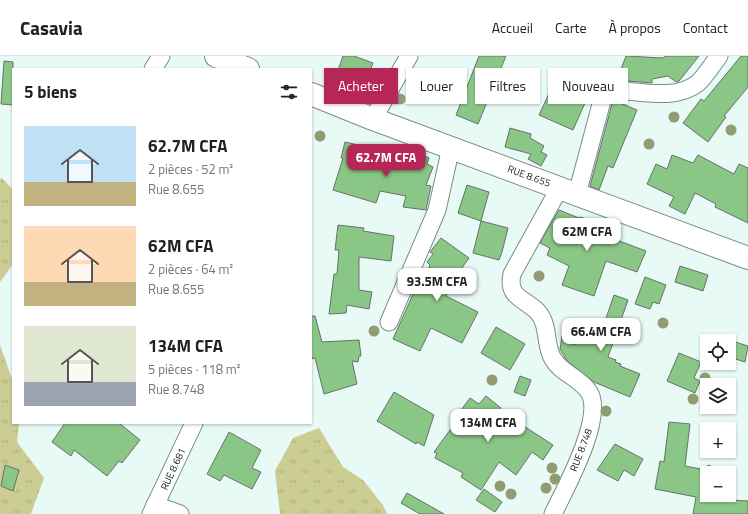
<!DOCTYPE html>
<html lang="fr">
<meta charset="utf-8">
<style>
:root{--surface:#fff;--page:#f6f6f6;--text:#202124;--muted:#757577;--line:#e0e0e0;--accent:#b62758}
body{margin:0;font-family:"Titillium Web",sans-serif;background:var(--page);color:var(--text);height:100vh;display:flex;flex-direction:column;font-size:15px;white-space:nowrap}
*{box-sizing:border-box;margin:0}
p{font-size:13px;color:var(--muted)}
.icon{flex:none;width:22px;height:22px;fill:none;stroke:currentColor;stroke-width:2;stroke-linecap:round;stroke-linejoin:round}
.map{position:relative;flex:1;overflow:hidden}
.sheet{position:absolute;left:12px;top:12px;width:300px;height:356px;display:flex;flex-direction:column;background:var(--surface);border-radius:0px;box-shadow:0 1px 3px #0004}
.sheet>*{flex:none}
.banner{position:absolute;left:324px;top:12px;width:364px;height:36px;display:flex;gap:8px}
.fabs{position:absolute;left:700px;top:278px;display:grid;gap:8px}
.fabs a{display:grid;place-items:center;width:36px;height:36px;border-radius:0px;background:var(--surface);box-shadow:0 1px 3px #0004;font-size:20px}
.price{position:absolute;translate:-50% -34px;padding:0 9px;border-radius:8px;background:#fff;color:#222;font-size:13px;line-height:26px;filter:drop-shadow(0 1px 2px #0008)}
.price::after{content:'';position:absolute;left:50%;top:24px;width:12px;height:9px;margin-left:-6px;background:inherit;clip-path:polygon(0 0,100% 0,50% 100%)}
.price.on{background:var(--accent);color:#fff}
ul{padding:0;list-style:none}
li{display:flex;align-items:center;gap:12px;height:100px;padding:0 12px}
li span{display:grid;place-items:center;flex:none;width:112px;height:80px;border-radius:0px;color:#555}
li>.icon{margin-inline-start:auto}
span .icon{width:48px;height:48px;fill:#fffc;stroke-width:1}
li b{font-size:17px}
h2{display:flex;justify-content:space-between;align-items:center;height:48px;padding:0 12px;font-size:17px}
.chip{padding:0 14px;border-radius:0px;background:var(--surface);box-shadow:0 1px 3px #0004;font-size:14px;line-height:36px}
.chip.on{background:var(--accent);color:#fff}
header{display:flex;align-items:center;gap:24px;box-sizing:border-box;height:56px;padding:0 20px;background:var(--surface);border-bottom:1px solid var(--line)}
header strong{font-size:19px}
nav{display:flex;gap:22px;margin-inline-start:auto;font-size:14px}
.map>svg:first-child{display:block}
.grass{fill:url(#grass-tufts)}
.building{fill:#8ac787;stroke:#687268}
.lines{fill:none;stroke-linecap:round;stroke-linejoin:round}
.street-casing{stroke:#7b8c87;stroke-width:19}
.secondary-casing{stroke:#7b8c87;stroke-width:24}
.street{stroke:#fff;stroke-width:17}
.secondary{stroke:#fff;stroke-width:22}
.tree{fill:#939b74}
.labels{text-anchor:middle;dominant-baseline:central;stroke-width:3.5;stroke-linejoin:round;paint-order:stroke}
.street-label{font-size:10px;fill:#181f1d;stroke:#fff}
</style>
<header>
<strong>Casavia</strong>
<nav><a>Accueil</a><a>Carte</a><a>À propos</a><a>Contact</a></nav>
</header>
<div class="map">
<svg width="748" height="458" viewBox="0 0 748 458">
<defs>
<pattern id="grass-tufts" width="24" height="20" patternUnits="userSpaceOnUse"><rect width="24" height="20" fill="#cbcd93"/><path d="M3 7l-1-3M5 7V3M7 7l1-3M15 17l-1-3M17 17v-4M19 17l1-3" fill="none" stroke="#aeb07e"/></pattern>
</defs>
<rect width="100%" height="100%" fill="#e8faf5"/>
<g class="grass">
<polygon points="2,122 13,134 13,208 0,226 0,123"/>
<polygon points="0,289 13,326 13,367 19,367 17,386 44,422 31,458 0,458"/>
<polygon points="319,372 343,411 363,424 383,449 387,458 280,458 275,415 293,382"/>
</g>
<g class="building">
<polygon points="343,0 354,0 373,7 368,20 373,22 368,35 335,23"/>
<polygon points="479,0 506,0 478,68 456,59"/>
<polygon points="626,0 663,2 665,0 699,0 679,25 676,26 668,20 652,23 652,27 617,24"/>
<polygon points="741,0 748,0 748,31 724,60 726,61 708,86 683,67 701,43 704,45"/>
<polygon points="4,5 13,6 13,49 1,48"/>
<polygon points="552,31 585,47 573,74 539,59"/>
<polygon points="613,44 637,54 613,112 608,110 599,134 590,130"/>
<polygon points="510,72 531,78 530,82 544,90 541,96 547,99 541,110 528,103 531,98 505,91"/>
<polygon points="345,86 358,89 354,104 386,114 398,93 413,100 415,96 429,102 427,108 433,111 426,129 431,130 426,154 403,151 406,140 380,135 376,147 333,134 343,102 341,102"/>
<polygon points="672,99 693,107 698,99 734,118 739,108 748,112 748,167 715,151 716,148 695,137 685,158 669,150 674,141 647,128 656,108 667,113"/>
<polygon points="467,129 489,136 481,165 458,157"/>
<polygon points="559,154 579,162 580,161 593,165 590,174 614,180 614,183 646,195 637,216 606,205 594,240 562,229 569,210 547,199 550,192 540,187"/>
<polygon points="481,165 508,172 502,196 499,204 473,197"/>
<polygon points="338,169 364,172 363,175 394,180 391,205 359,201 359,234 372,236 369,253 347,249 346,257 329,258 334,218 337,218 339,194 335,194"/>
<polygon points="441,182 469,202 456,220 446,240 478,256 462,287 431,272 420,295 393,283 414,236 418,238 430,209 427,206 433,198 430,196"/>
<polygon points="680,210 708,219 703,235 675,226"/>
<polygon points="645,221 666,229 659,248 653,246 650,253 635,248"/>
<polygon points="614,239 628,244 608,301 616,304 615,306 621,308 620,310 640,318 630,341 594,326 567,305 560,293 562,280 575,289 582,263 600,269 600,266 604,268"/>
<polygon points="311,260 315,260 322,286 359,284 361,300 359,300 358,306 352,305 357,328 324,338 315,302 311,303"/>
<polygon points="496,271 525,288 510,314 481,297"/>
<polygon points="729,284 748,290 745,306 729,301"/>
<polygon points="679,297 701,306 694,322 700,325 695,337 667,325"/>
<polygon points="520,320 531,324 525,340 514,336"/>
<polygon points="394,336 434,359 424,390 417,386 416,388 377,365"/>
<polygon points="486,340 501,352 499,354 553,389 543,404 532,396 516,419 499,406 481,434 461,421 463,417 435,402 437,397 434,396 461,359 458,358 470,342 479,348"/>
<polygon points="669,366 690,368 685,410 706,414 708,409 725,416 725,417 707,417 707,439 717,439 715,443 748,445 748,458 693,458 696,441 655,433 660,405 664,406"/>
<polygon points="65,367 119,367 140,384 122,407 119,405 107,420 74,394 71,400 52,386"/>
<polygon points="229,376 261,394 252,412 261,416 252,433 224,419 220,425 207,418"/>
<polygon points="615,388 643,403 634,420 624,414 618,425 597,414"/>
<polygon points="5,409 19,414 13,435 1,430"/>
<polygon points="484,433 502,446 495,456 476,444"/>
<polygon points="407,437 444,458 420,458 401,447"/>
</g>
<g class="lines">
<g class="street-casing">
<g id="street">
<polyline points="153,13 161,0"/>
<polyline points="373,63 409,0"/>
<path d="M577 138 603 41 607 35 614 34C639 35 676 45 698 27 706 19 712 9 719 0"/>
<polyline points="389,266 437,154 451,91"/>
<polyline points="155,449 180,458"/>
<polyline points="151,458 194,367"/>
<path d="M553 458C565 433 605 361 589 336 580 322 561 317 553 303 544 288 550 269 537 255 523 242 507 241 512 218L560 131"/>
</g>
</g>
<g class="secondary-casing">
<g id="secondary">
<polyline points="216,0 248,13"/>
<polyline points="311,38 373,63 748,202"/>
</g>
</g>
<use href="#street" class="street"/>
<use href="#secondary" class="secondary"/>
</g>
<g class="tree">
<circle cx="565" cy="23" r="5.5"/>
<circle cx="400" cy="43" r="5.5"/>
<circle cx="674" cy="61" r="5.5"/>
<circle cx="731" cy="74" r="5.5"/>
<circle cx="320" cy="80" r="5.5"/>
<circle cx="649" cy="88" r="5.5"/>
<circle cx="408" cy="95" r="5.5"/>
<circle cx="539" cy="220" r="5.5"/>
<circle cx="663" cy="267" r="5.5"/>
<circle cx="374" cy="275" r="5.5"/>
<circle cx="705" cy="322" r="5.5"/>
<circle cx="492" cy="324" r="5.5"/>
<circle cx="693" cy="343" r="5.5"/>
<circle cx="606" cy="355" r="5.5"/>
<circle cx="552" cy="412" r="5.5"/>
<circle cx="555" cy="423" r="5.5"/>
<circle cx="500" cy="430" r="5.5"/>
<circle cx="546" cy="432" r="5.5"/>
<circle cx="511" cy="438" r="5.5"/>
</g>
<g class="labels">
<g class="street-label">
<text transform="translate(529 120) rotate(20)">RUE 8.655</text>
<text transform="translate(581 394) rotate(-69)">RUE 8.748</text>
<text transform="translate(173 413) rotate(-65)">RUE 8.681</text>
</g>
</g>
</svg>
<div class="fabs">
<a><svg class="icon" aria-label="locate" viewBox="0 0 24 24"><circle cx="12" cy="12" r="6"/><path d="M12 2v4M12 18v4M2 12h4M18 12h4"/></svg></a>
<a><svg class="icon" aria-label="layers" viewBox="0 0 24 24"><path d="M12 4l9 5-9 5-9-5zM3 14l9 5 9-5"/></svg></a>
<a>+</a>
<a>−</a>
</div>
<b class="price on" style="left:386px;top:122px">62.7M CFA</b>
<b class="price" style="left:587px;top:196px">62M CFA</b>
<b class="price" style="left:437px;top:246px">93.5M CFA</b>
<b class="price" style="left:601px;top:296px">66.4M CFA</b>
<b class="price" style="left:488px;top:387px">134M CFA</b>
<div class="banner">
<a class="chip on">Acheter</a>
<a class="chip">Louer</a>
<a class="chip">Filtres</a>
<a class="chip">Nouveau</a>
</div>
<section class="sheet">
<h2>5 biens<svg class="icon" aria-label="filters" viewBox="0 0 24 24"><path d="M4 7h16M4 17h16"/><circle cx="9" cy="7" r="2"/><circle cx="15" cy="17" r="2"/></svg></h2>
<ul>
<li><span style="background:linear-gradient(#bfe0f5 70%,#c2b280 0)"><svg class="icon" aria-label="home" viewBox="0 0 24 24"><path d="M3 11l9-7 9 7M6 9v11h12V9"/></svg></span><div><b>62.7M CFA</b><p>2 pièces · 52 m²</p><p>Rue 8.655</p></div></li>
<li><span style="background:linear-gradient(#ffd9b3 70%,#c2b280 0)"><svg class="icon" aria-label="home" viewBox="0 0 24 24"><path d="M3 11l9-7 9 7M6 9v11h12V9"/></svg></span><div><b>62M CFA</b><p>2 pièces · 64 m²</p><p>Rue 8.655</p></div></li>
<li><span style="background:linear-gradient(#dfe7d0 70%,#9aa5b1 0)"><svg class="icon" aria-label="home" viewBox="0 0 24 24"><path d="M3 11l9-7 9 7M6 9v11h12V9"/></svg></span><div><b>134M CFA</b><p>5 pièces · 118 m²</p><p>Rue 8.748</p></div></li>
</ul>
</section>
</div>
